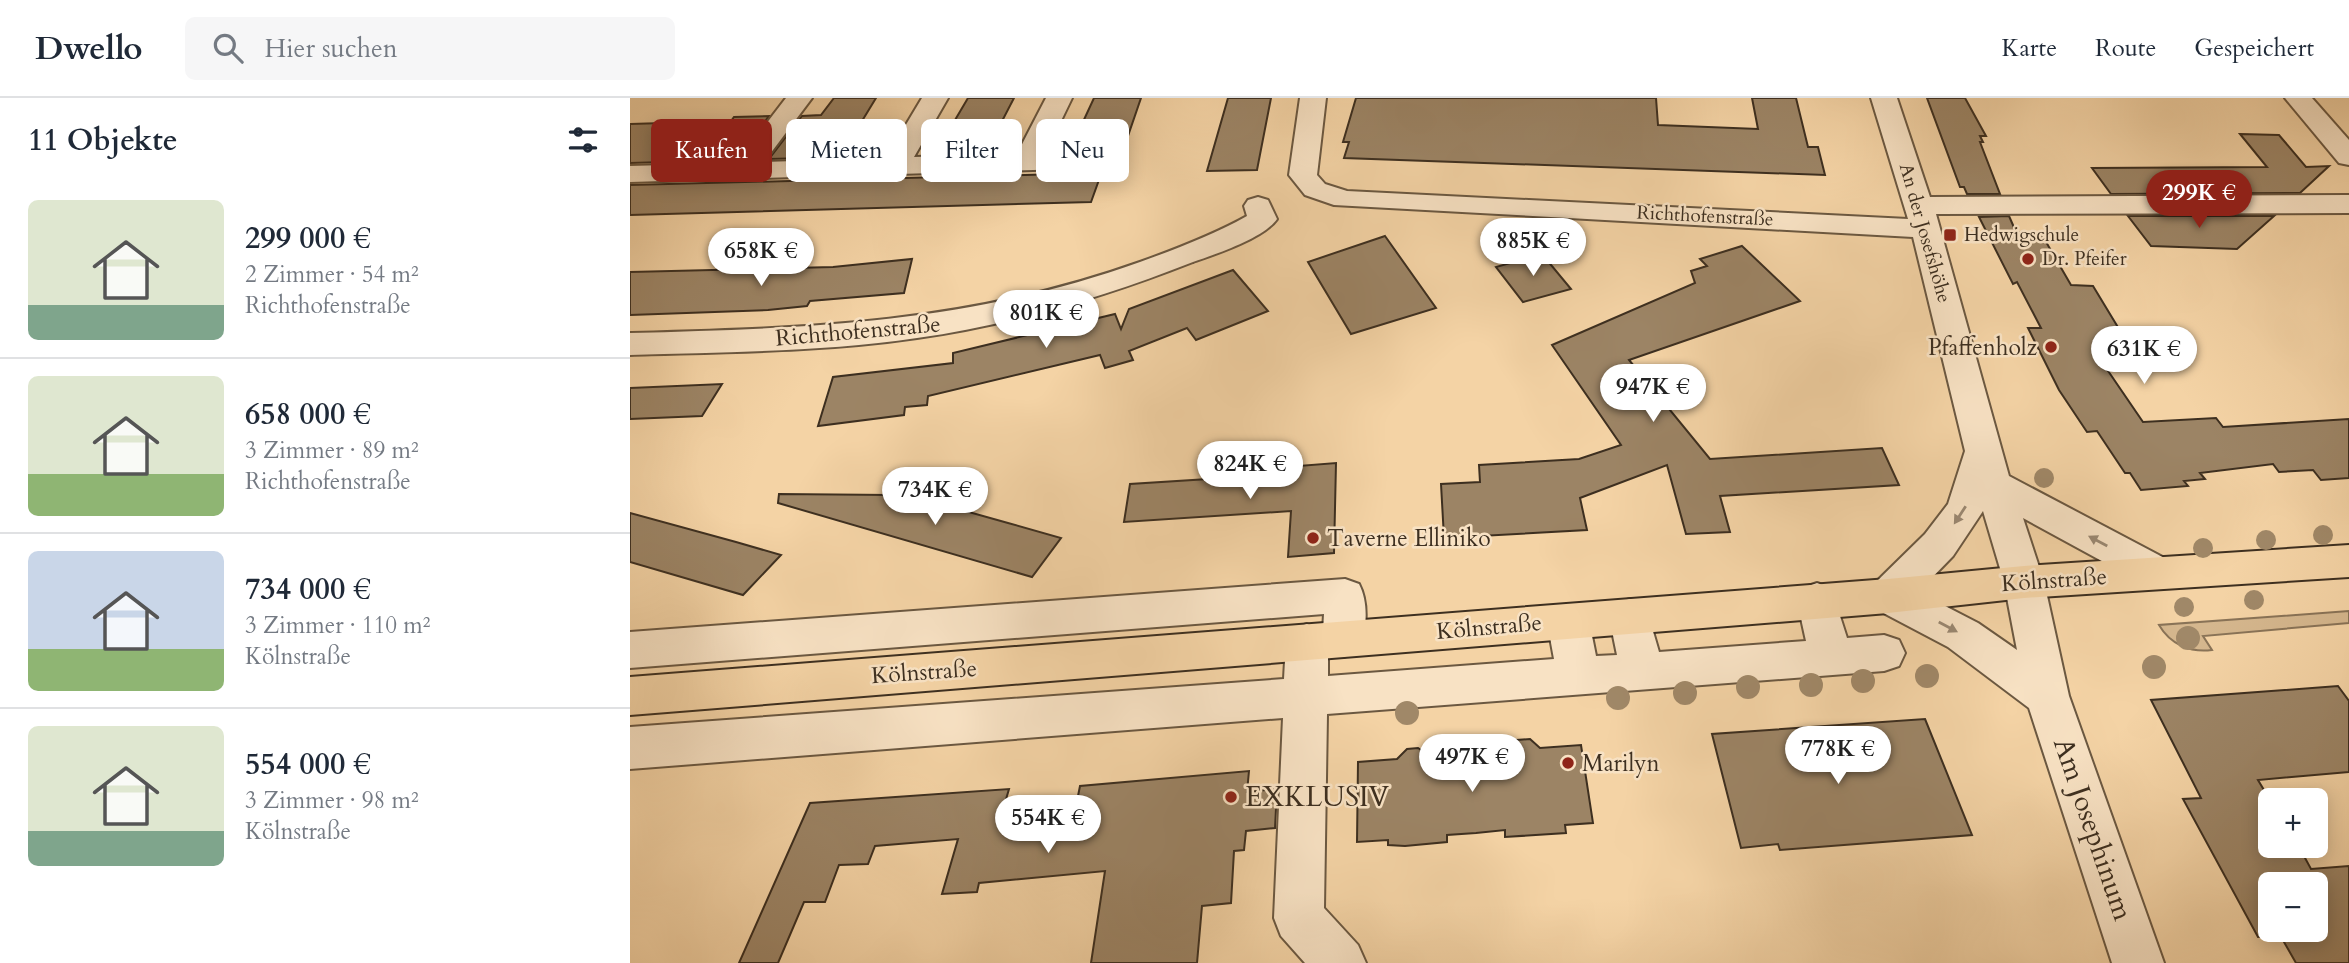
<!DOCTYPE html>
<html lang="de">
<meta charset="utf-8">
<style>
:root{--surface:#fff;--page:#f6f6f7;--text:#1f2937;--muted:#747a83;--line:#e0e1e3;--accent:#8f2418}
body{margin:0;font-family:Cardo,serif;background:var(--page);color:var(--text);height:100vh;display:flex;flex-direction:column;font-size:26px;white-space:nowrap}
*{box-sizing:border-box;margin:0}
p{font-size:23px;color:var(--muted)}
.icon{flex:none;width:38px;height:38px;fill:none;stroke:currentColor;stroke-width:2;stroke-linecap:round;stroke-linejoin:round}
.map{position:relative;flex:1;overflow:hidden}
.drawer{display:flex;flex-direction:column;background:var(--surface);width:630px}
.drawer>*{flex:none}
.banner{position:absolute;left:21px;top:21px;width:665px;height:63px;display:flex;gap:14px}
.tools{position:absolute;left:1628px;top:690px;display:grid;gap:14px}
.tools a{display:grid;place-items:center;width:70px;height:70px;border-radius:10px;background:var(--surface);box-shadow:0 4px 18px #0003;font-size:35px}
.price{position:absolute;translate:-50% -60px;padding:0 16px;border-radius:24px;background:#fff;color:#222;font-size:23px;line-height:46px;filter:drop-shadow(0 2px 4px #0008)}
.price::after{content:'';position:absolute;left:50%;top:42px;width:21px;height:16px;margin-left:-10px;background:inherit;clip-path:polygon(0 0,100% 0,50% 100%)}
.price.selected{background:var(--accent);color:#fff}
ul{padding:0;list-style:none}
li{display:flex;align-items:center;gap:21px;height:175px;padding:0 28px}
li+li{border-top:2px solid var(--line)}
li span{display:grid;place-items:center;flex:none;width:196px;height:140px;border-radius:10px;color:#555}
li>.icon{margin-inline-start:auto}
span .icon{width:84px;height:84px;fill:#fffc;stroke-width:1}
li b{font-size:30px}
h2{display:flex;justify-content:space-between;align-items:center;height:84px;padding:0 28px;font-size:30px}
.tag{padding:0 24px;border-radius:10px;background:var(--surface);box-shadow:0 4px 18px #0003;font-size:24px;line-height:63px}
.tag.selected{background:var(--accent);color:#fff}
header{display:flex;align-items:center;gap:42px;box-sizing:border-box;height:98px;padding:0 35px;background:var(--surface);border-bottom:2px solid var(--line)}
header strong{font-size:33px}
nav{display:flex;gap:38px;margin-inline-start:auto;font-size:24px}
.search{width:490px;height:63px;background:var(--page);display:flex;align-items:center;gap:18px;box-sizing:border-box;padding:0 24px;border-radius:10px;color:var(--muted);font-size:26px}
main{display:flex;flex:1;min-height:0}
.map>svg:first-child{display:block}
.green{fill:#d5b78e;stroke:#897357;stroke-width:2}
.building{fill:#9c8465;stroke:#3d2f20;stroke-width:2;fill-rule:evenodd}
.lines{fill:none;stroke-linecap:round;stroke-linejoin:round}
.minor-casing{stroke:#6b5841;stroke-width:4}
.major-casing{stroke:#3d2f20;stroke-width:4}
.minor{fill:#f8e2c4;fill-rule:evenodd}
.major{fill:#f4d3a5;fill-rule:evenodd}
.tree{fill:#a08868}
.oneway{fill:#9a8872}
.poi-dot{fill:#8f2418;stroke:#f8e2c4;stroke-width:2.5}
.labels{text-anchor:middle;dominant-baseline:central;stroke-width:5;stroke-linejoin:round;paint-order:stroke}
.far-street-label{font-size:19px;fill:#3d2f20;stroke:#f8e2c4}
.far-poi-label{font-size:19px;fill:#3d2f20;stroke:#f8e2c4;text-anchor:start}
.street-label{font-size:23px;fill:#3d2f20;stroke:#f8e2c4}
.poi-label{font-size:23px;fill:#3d2f20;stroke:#f8e2c4;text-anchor:start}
.near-poi-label{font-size:28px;fill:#3d2f20;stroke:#f8e2c4;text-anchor:start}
.near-street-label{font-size:28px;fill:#3d2f20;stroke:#f8e2c4}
</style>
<header>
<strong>Dwello</strong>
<div class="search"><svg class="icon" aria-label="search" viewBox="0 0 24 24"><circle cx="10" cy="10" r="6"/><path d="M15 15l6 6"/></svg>Hier suchen</div>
<nav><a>Karte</a><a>Route</a><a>Gespeichert</a></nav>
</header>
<main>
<section class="drawer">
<h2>11 Objekte<svg class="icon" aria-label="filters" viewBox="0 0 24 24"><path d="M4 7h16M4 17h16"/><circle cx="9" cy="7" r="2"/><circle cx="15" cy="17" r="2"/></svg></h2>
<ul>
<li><span style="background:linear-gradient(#dfe7d0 75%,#7fa58c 0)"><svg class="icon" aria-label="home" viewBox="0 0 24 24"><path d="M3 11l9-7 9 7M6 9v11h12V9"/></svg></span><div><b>299 000 €</b><p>2 Zimmer · 54 m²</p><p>Richthofenstraße</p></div></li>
<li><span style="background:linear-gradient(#dfe7d0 70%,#8fb573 0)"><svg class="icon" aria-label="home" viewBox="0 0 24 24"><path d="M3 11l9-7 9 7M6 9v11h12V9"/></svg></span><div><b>658 000 €</b><p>3 Zimmer · 89 m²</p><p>Richthofenstraße</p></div></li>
<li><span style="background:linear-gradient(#c9d6e8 70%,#8fb573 0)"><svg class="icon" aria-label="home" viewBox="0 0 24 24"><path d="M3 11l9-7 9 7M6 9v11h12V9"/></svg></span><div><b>734 000 €</b><p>3 Zimmer · 110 m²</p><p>Kölnstraße</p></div></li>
<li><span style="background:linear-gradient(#dfe7d0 75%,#7fa58c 0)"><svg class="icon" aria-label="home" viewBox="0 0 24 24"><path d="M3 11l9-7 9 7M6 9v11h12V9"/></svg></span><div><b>554 000 €</b><p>3 Zimmer · 98 m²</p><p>Kölnstraße</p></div></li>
</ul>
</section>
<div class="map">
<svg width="1719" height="865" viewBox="0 0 1719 865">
<rect width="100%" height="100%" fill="#f4d3a5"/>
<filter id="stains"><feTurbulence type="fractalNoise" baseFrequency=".00286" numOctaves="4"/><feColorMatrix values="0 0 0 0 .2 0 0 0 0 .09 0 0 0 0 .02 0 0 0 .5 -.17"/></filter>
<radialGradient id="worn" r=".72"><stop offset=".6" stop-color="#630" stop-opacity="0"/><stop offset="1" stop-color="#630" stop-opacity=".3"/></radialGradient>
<path class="green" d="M1719 513V525L1573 538 1582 552C1560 555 1540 546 1529 527Z"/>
<g class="building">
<polygon points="204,0 246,0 218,46 224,46 215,59 139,61 172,18 191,17"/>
<polygon points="338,0 384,0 356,54 305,56"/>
<polygon points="464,0 511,0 488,67 474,68 461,104 0,117 0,87 431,76 449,72 454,64 450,56 439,54"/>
<polygon points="598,0 641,0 627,72 577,73"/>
<polygon points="726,0 1026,0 1028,27 1128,31 1122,0 1166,0 1178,49 1188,49 1195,77 714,60 719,44 713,44"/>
<polygon points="1297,0 1335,0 1356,38 1350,38 1353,44 1350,44 1370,96 1337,96 1334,89 1330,89"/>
<polygon points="139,18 105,62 0,65 0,26 101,23 104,19"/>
<polygon points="1610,36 1649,37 1676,69 1699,68 1670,95 1481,96 1462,70 1637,69"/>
<polygon points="1379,118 1386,134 1412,137 1441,187 1463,188 1509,264 1472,264 1513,324 1586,320 1593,329 1719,321 1719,380 1691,382 1683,372 1649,374 1643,366 1570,375 1575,381 1554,383 1558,388 1511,392 1500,375 1495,375 1467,333 1457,334 1429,292 1398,230 1411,230 1387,184 1383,186 1349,119"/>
<polygon points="1498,118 1644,118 1607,151 1521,148"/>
<polygon points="755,138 806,210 721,236 678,164"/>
<polygon points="1112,148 1170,203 999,262 1080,361 1252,350 1269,387 1090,398 1100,434 1056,436 1037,367 950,400 957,432 814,440 811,386 850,384 849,367 949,361 991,347 922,247 1065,185 1061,173 1077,168 1070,161"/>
<polygon points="912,156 941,191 893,204 866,169"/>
<polygon points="282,161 274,195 180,203 177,208 138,212 0,217 0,174 203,169"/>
<polygon points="603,172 638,213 566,242 557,230 499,253 503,262 475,270 470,257 298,298 297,307 275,309 274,317 188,328 203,279 323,265 323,255 485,216 491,231 499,211"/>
<polygon points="92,286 72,318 0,321 0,290"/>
<polygon points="706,365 704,455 658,459 661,413 494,424 500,386 594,380 595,374"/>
<polygon points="264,393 378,425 431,440 402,479 148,405 149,396 261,397"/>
<polygon points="0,415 106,444 151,457 113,497 0,464"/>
<path d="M1708 588 1719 603V674L1628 682 1640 702V747H1668L1681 771 1719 768V865H1666L1650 837 1628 839 1553 701 1571 700 1521 602ZM1640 786H1685V831H1640Z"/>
<polygon points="1295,621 1342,737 1150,752 1148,746 1111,750 1082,636"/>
<polygon points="900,641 910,650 951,647 963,725 935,727 936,735 875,739 875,732 846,735 817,737 817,744 775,748 758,747 758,742 727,744 728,664 767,661 777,651 788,650 802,659 881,652 887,642"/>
<polygon points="619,673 617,694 647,691 645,730 616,733 614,752 604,753 601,805 572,808 567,865 461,865 475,773 349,785 347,794 312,796 328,741 245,748 238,766 209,767 195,804 174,804 148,865 109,865 180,705 379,691 372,715 446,708 450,688"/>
</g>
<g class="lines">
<g class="minor-casing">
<g id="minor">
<polygon points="156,0 182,0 134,64 256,60 292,0 318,0 284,59 387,56 416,0 442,0 415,56 448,57 452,63 448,69 438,71 0,84 0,68 106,65"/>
<path d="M670 0H696L687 77 695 86 717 93 1278 121 1241 0H1267L1300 99 1719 97V115L1306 116 1379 378 1542 464 1548 475 1542 486 1528 491 1514 486 1393 420 1414 484 1439 598 1534 865H1482L1399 610 1318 549 1244 510 1238 498 1244 486 1295 436 1318 406 1335 353 1283 139 704 107 675 97 659 77ZM1353 413 1374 484 1387 552 1348 525 1288 494 1323 458Z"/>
<polygon points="1655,0 1682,0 1719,42 1719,67 1709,65"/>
<path d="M628 99 638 102 647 121C634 140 586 156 563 164 474 199 381 227 287 240 192 254 96 254 0 257V235C182 230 336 226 510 164 546 151 583 137 617 118L614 108 618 102Z"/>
<path d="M715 481 729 486C739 505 737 534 728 554L713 559 698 553V578L924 561 917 523 923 511 938 506 953 511 959 523 966 558 987 557 979 518 985 506 1000 501 1015 506 1029 554 1176 543 1167 502 1173 490 1187 485 1201 490 1217 540 1254 537 1269 542 1275 555 1269 568 1254 573 697 616 694 810 728 847 736 865H675L651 838 644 820 653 620 0 671V629L654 581 656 544 662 531 677 526 693 533 694 516 0 570V534Z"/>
</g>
</g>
<g class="major-casing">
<polygon id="major" points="1719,447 1719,479 1394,500 1258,515 0,617 0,579 1258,481 1394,468"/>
</g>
<use href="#minor" class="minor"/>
<use href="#major" class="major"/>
</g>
<g class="tree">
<circle cx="1414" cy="380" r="10"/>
<circle cx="1693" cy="437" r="10"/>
<circle cx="1636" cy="442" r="10"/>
<circle cx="1573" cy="450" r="10"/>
<circle cx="1624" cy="502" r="10"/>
<circle cx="1554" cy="509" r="10"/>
<circle cx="1558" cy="540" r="12"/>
<circle cx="1524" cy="569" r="12"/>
<circle cx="1297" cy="578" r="12"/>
<circle cx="1233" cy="583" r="12"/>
<circle cx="1181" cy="587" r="12"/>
<circle cx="1118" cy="589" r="12"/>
<circle cx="1055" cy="595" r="12"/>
<circle cx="988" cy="600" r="12"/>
<circle cx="777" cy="615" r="12"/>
</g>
<defs><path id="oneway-solid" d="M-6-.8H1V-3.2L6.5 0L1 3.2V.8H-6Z" transform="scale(1.75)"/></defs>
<g class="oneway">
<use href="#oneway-solid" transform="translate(1330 417) rotate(123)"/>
<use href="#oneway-solid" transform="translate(1468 443) rotate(-152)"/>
<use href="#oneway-solid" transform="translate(1318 529) rotate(28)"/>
</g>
<g class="poi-dot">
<rect x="1313" y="130" width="14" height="14" rx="3.5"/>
<circle cx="1398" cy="161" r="7"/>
<circle cx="1421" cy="249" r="7"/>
<circle cx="683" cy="440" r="7"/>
<circle cx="938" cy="665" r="7"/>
<circle cx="601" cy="699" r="7"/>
</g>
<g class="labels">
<g class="far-street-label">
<text transform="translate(1075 118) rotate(3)">Richthofenstraße</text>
<text transform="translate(1295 135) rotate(74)">An der Josefshöhe</text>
</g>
<g class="far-poi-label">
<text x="1334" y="137">Hedwigschule</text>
<text x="1412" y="161">Dr. Pfeifer</text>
</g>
<g class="street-label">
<text transform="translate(228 233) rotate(-5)">Richthofenstraße</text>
<text transform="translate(1424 482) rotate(-4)">Kölnstraße</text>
<text transform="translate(859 529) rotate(-5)">Kölnstraße</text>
<text transform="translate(294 574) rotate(-4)">Kölnstraße</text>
</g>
<g class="poi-label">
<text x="1407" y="249" text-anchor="end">Pfaffenholz</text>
<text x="697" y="440">Taverne Elliniko</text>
<text x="952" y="665">Marilyn</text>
</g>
<g class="near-poi-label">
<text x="615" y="699">EXKLUSIV</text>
</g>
<g class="near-street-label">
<text transform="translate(1463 731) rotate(71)">Am Josephinum</text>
</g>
</g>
<rect width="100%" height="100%" filter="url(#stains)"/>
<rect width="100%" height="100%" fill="url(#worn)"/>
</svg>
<div class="tools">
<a>+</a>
<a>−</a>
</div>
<b class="price selected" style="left:1569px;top:132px">299K €</b>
<b class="price" style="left:903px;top:180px">885K €</b>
<b class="price" style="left:131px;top:190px">658K €</b>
<b class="price" style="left:416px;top:252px">801K €</b>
<b class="price" style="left:1514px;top:288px">631K €</b>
<b class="price" style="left:1023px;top:326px">947K €</b>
<b class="price" style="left:620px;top:403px">824K €</b>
<b class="price" style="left:305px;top:429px">734K €</b>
<b class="price" style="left:1208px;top:688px">778K €</b>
<b class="price" style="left:842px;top:696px">497K €</b>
<b class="price" style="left:418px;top:757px">554K €</b>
<div class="banner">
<a class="tag selected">Kaufen</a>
<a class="tag">Mieten</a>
<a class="tag">Filter</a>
<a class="tag">Neu</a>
</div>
</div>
</main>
